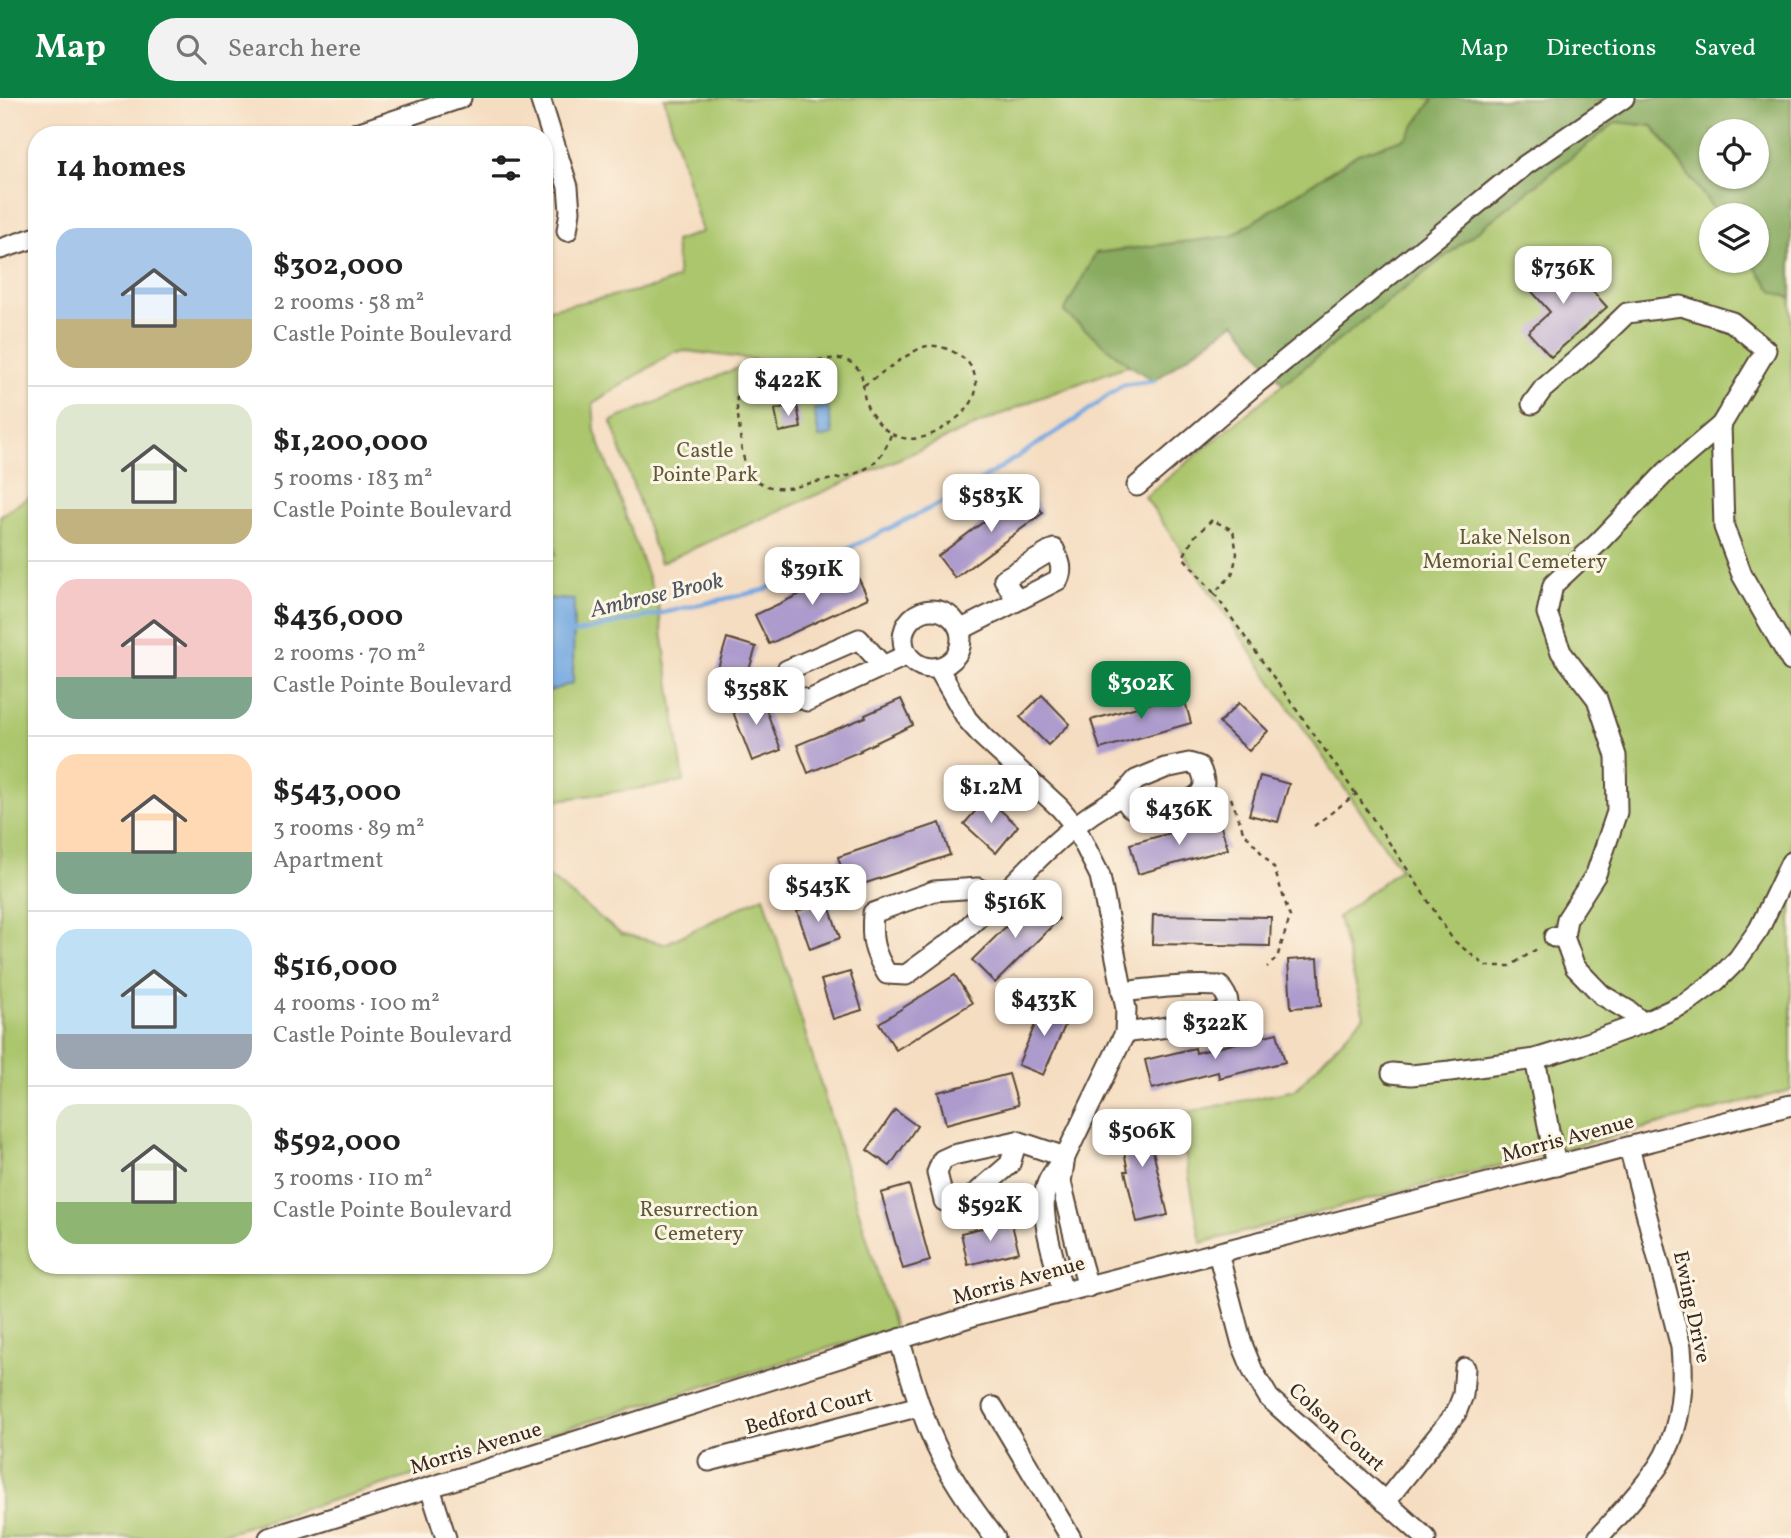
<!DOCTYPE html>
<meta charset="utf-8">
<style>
:root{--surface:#fff;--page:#f2f2f2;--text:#222;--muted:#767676;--line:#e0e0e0;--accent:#0b8043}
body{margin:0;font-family:Vollkorn,serif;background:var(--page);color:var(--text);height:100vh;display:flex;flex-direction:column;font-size:26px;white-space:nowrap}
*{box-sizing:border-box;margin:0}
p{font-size:23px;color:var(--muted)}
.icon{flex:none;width:38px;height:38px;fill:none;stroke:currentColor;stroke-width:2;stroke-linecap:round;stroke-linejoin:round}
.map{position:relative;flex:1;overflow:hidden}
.panel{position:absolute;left:28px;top:28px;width:525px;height:1148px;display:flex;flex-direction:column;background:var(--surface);border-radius:28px;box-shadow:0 2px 5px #0004}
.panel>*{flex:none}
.controls{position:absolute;left:1699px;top:21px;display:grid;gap:14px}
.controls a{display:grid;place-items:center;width:70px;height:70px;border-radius:50%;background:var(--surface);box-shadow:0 2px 5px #0004;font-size:35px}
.price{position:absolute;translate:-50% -60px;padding:0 16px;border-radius:14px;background:#fff;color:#222;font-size:23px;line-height:46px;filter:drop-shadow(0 2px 4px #0008)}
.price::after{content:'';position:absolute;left:50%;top:42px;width:21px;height:16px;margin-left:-10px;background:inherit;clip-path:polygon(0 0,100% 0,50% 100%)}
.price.selected{background:var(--accent);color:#fff}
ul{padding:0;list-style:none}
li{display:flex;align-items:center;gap:21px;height:175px;padding:0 28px}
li+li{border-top:2px solid var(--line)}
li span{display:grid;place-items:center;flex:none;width:196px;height:140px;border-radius:21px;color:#555}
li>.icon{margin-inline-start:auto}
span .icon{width:84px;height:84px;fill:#fffc;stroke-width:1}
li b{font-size:30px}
h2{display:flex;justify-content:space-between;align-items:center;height:84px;padding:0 28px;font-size:30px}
header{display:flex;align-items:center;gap:42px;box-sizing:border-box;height:98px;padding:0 35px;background:var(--accent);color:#fff}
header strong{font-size:33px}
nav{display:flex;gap:38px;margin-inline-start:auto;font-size:24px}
.search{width:490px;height:63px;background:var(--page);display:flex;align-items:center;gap:18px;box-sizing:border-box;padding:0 24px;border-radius:28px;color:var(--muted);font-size:26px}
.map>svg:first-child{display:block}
.green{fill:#abc66d;stroke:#737846;stroke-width:2}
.forest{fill:#88ab60;stroke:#626a3f;stroke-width:2;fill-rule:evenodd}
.water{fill:#73a8e1;stroke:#576980;stroke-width:2}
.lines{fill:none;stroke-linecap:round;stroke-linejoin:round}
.stream{stroke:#73a8e1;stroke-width:4.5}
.building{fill:#ad9bcd}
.minor-casing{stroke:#574536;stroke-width:23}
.path{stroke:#574536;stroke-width:2.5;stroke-dasharray:5 5;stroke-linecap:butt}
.minor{stroke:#fff;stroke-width:19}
.labels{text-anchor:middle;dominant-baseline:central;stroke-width:6;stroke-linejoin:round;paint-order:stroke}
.park-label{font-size:21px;fill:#5d5936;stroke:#fcf5e5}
.street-label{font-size:21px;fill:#3b2a1e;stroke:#fcf5e5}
.water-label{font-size:23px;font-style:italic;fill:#4f5662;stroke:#fcf5e5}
</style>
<header>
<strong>Map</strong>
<div class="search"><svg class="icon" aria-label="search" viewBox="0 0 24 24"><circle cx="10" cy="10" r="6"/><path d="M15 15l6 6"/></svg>Search here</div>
<nav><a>Map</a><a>Directions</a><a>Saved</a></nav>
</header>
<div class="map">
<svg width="1791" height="1440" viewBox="0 0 1791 1440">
<rect width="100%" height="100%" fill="#fcf5e5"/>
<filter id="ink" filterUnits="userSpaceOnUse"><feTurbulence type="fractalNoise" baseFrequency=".0143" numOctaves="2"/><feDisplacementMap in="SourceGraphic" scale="14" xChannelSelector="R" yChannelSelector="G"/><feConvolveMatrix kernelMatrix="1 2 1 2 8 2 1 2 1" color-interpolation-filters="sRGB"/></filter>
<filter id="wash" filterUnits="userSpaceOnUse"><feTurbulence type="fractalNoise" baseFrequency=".00686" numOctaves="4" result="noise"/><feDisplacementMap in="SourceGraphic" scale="28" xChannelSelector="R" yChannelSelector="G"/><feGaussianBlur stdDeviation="1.57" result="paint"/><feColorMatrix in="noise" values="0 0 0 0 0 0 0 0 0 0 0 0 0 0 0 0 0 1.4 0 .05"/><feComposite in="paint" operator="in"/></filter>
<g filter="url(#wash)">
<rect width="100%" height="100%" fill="#f5ddc1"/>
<g class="green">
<polygon points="664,0 1434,0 1406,40 1358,56 1231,138 1096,155 1064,214 1129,267 1034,302 660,465 611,323 757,262 687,253 674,254 593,305 595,333 658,507 684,684 558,702 544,696 544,457 556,456 544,416 544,212 655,189 678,180 675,143 702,134"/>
<polygon points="1616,24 1652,28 1718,117 1712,117 1712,163 1751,163 1774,194 1791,200 1791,992 1201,1145 1178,1016 1295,992 1364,918 1338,819 1400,771 1145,399 1283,286"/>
<polygon points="36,394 37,1167 544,1167 544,775 621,836 665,846 764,798 894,1230 209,1440 0,1440 0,418"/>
</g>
<path class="forest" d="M1434 0H1791V200L1774 194 1751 163H1757V117H1718L1653 28 1616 24 1283 286 1235 224 1154 283 1129 267 1064 214 1096 155 1232 138 1358 56 1406 40ZM1712 33H1757V79H1712Z"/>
<g class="water">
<polygon points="828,309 833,337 819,340 814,311"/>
<polygon points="544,500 574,502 573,585 544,595"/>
</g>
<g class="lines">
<polyline class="stream" points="574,535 764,492 961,395 1078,320 1122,287 1154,283"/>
</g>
<g id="blocks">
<g class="building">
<polygon points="1562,159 1607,209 1551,259 1528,234 1550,214 1528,189"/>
<polygon points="797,307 801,330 779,334 775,311"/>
<polygon points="1026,392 1043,415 955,480 938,458"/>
<polygon points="854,471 868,500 769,546 755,517"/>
<polygon points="727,540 756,549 745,585 716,577"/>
<polygon points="760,595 781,652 752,663 730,606"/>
<polygon points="1183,596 1191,625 1100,651 1091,622"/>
<polygon points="1042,597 1070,626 1048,647 1020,619"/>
<polygon points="901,601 913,627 860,652 861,653 808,675 797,647 866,619 865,617"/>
<polygon points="1239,605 1268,633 1249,653 1219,625"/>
<polygon points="1260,678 1289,686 1278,724 1249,717"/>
<polygon points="987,700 1018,728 996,755 964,726"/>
<polygon points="1219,722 1228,751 1138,776 1130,746"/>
<polygon points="940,725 950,757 848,791 838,759"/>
<polygon points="1036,799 1059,821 995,885 972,862"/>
<polygon points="827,802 840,840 810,851 797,813"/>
<polygon points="1153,817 1271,819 1270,848 1152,846"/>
<polygon points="1318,860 1321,908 1291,910 1288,862"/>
<polygon points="850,874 862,912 833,921 821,882"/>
<polygon points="955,877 972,905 896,952 879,925"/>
<polygon points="1045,903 1071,914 1043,977 1018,967"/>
<polygon points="1277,935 1285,964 1219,980 1218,974 1152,991 1145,962 1195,950 1196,955"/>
<polygon points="1009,976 1018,1007 946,1026 938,994"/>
<polygon points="895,1012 917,1028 890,1068 867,1052"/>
<polygon points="1149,1017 1156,1048 1152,1049 1168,1117 1137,1124 1125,1073 1128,1073 1118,1024"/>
<polygon points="909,1087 930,1163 903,1171 881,1095"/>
<polygon points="1011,1123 1019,1154 968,1167 961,1135"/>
</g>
</g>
</g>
<g filter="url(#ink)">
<use href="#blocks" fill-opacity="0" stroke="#574536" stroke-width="2"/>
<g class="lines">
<g class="minor-casing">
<g id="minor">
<polyline points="540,0 568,89 570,113 567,133"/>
<polyline points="351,37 461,0"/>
<polyline points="0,151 37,139"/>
<polyline points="1532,306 1543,291 1593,248 1627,215 1681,208 1732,224 1766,252 1721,327 1667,373 1598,445 1553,487 1547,515 1561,554 1597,601 1616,658 1617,714 1596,776 1567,821 1564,839"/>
<polyline points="1721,327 1724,429 1742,477 1791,563"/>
<polyline points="1137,388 1256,286 1524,68 1624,0"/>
<circle cx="932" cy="541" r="29"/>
<path d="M960 532 1058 482C1064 470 1059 462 1054 451L1004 481 1017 503"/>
<polyline points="884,569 859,541 787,572 785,592 807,603 907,557"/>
<polyline points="938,570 967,621 983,639 1060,710 1075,728 1100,778 1126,911 1125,935 1065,1059 1017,1043"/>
<path d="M1189 665 1199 668C1202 674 1206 683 1203 690 1199 705 1155 712 1141 715L1130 709 1122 698 1136 682 1165 670Z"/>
<path d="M978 790 998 801 955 841 906 877 887 876C873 853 871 841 873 815L934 793Z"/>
<path d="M998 801C1036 763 1073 722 1122 698"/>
<polyline points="1554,839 1564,839 1575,869 1602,897 1629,913 1643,925"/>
<path d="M1122 894C1155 890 1187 886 1220 888 1224 895 1230 900 1227 908 1219 925 1143 932 1125 935"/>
<polyline points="1535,961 1556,1068"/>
<polyline points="1392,975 1411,977 1450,973 1535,961 1590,944 1643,925 1686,905 1716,883 1738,861 1759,831 1791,764"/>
<polygon points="1017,1043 1010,1066 966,1104 944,1103 937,1075 942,1062 953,1057"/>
<polyline points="1218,1155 1242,1246 1253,1273 1269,1300 1426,1440"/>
<path d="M1063 1195C1056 1167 1037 1113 1047 1086 1050 1077 1059 1067 1065 1059L1061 1084 1078 1154 1088 1189"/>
<path d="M899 1241C909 1272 917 1304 930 1334 945 1372 970 1407 995 1440"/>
<polyline points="993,1309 1071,1440"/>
<polyline points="709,1363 920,1308"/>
<polyline points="430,1390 446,1440"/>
<polyline points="1385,1404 1456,1315 1463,1297 1465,1270"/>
<polyline points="269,1440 979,1216 1791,1007"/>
<path d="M1598 1440C1615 1420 1635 1400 1651 1378 1680 1342 1685 1294 1681 1249L1629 1049"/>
</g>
</g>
<g class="path">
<path d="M864 287C877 279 914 250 927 248 938 246 952 252 962 259 972 266 977 279 976 291 974 306 963 316 952 324 927 343 899 350 877 323 873 318 868 312 866 305 861 292 867 276 853 266 849 263 844 261 839 261 826 259 766 269 755 274 745 279 739 288 737 299 736 308 738 317 739 325 741 345 741 371 759 384 767 389 776 391 785 390 793 390 802 387 811 385 830 381 855 380 871 367 881 359 887 349 891 336"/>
<polyline points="1214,495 1183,459 1195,438 1212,422 1233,432 1237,456 1232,477 1214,495 1356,696"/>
<polyline points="1231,700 1243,733 1274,770 1290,819 1277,860 1267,869"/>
<polyline points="1314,728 1356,696 1414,781 1453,842 1486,868 1510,868 1540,849"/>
</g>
<use href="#minor" class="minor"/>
</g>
</g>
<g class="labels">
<g class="park-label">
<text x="705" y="353">Castle<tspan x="705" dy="24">Pointe Park</tspan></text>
<text x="1515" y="440">Lake Nelson<tspan x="1515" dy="24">Memorial Cemetery</tspan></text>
<text x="699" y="1112">Resurrection<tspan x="699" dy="24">Cemetery</tspan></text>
</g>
<g class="street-label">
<text transform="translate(1568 1041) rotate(-15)">Morris Avenue</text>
<text transform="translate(1019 1183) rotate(-15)">Morris Avenue</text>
<text transform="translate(1691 1209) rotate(78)">Ewing Drive</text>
<text transform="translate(809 1314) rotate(-15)">Bedford Court</text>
<text transform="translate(1336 1330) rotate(42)">Colson Court</text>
<text transform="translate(476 1351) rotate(-17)">Morris Avenue</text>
</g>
<g class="water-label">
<text transform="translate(657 498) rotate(-13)">Ambrose Brook</text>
</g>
</g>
</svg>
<div class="controls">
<a><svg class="icon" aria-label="locate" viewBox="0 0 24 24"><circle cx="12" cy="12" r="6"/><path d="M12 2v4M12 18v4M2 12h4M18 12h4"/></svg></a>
<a><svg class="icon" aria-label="layers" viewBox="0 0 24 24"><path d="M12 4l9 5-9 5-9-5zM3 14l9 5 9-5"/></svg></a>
</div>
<b class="price" style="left:1563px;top:208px">$736K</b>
<b class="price" style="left:788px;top:320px">$422K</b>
<b class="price" style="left:991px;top:436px">$583K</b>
<b class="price" style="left:812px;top:509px">$391K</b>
<b class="price selected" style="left:1141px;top:623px">$302K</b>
<b class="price" style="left:756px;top:629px">$358K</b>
<b class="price" style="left:991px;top:727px">$1.2M</b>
<b class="price" style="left:1179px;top:749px">$436K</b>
<b class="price" style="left:818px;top:826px">$543K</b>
<b class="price" style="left:1015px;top:842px">$516K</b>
<b class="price" style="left:1044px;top:940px">$433K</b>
<b class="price" style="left:1215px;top:963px">$322K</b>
<b class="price" style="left:1142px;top:1071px">$506K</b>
<b class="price" style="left:990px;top:1145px">$592K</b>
<section class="panel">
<h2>14 homes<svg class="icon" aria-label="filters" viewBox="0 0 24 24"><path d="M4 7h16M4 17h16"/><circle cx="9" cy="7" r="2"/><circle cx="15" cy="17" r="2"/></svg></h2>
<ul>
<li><span style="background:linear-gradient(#a9c7e8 65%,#c2b280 0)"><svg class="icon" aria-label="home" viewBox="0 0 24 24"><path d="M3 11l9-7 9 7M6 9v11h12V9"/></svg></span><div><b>$302,000</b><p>2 rooms · 58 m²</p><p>Castle Pointe Boulevard</p></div></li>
<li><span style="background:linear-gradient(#dfe7d0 75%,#c2b280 0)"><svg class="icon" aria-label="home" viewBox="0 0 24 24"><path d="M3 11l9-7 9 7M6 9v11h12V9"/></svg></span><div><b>$1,200,000</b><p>5 rooms · 183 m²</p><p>Castle Pointe Boulevard</p></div></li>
<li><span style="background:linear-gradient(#f6c9c9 70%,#7fa58c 0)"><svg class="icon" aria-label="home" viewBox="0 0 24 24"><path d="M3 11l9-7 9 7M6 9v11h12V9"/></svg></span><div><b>$436,000</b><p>2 rooms · 70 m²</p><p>Castle Pointe Boulevard</p></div></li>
<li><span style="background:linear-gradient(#ffd9b3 70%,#7fa58c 0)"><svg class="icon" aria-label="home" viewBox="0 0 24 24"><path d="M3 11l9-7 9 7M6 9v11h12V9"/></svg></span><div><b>$543,000</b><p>3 rooms · 89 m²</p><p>Apartment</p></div></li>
<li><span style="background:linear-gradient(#bfe0f5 75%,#9aa5b1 0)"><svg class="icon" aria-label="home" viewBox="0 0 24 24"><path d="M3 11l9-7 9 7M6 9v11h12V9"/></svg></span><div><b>$516,000</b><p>4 rooms · 100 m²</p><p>Castle Pointe Boulevard</p></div></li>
<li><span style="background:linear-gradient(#dfe7d0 70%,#8fb573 0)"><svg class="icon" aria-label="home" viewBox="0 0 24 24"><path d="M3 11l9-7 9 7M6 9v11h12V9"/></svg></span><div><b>$592,000</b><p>3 rooms · 110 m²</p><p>Castle Pointe Boulevard</p></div></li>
</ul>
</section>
</div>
